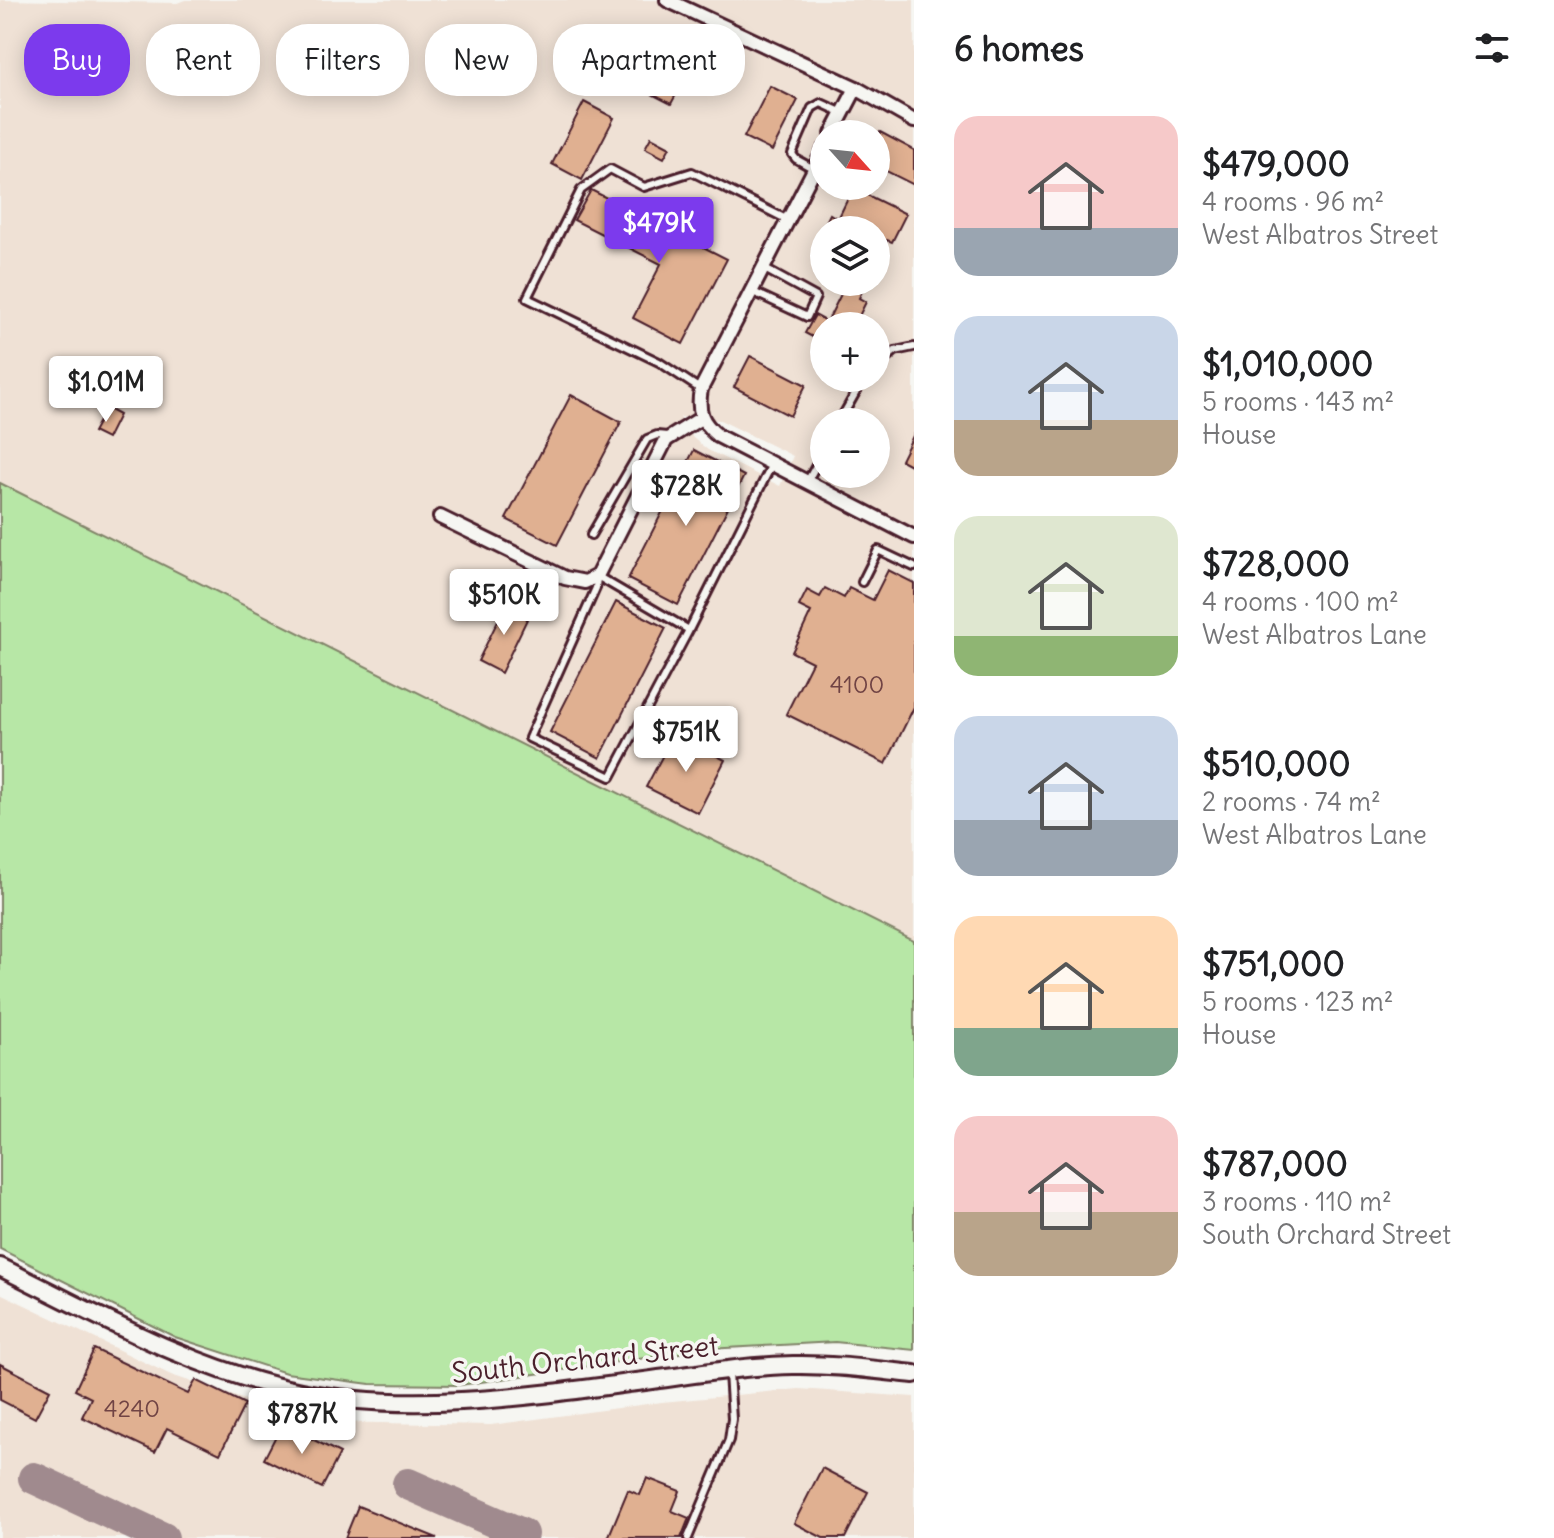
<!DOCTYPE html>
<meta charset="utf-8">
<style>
:root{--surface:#fff;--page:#f2f2f2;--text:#202124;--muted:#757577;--accent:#7c3aed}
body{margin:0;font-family:Delius,sans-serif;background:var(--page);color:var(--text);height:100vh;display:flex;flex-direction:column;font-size:30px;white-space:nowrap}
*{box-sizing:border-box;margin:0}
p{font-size:26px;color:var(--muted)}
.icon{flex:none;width:44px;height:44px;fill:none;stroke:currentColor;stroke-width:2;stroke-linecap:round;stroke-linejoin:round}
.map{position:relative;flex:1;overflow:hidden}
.side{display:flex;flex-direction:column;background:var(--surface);width:640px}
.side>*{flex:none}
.guide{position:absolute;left:24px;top:24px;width:760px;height:72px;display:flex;gap:16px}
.needle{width:52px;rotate:117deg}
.controls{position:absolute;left:810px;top:120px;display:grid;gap:16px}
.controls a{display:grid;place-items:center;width:80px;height:80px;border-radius:50%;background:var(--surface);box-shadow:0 4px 20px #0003;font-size:40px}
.price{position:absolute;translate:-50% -68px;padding:0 18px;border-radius:8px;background:#fff;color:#222;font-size:26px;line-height:52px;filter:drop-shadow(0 2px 4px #0008)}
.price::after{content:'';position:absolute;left:50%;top:48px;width:24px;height:18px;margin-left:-12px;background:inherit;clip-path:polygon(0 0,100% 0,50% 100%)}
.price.on{background:var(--accent);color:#fff}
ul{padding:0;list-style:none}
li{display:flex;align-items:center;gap:24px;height:200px;padding:0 40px}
li span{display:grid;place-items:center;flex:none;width:224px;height:160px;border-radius:24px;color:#555}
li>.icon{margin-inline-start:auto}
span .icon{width:96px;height:96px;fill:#fffc;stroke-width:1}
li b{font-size:34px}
h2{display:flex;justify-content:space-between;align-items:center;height:96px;padding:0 40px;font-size:34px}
.tag{padding:0 28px;border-radius:32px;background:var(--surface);box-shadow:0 4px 20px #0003;font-size:28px;line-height:72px}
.tag.on{background:var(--accent);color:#fff}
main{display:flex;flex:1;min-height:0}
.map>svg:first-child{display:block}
.built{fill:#efe1d5;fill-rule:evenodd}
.green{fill:#b7e7a6;stroke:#808368;stroke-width:2}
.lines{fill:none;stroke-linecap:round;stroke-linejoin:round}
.taxiway{stroke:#a08a8e;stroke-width:32}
.building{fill:#e0b091;stroke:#4a1f2b;stroke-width:2}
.lane-casing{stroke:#4a1f2b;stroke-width:12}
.street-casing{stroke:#4a1f2b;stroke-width:18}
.secondary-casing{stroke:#4a1f2b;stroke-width:22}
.lane{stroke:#f6f6f2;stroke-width:6}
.street{stroke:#f6f6f2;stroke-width:12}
.secondary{stroke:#f6f6f2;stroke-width:16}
.labels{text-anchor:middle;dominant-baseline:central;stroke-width:7;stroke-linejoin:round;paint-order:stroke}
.number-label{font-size:24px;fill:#704344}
.street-label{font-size:28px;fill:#4a1f2b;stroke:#f6f6f2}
</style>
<main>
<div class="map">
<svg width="914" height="1538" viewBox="0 0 914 1538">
<rect width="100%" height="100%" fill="#f6f6f2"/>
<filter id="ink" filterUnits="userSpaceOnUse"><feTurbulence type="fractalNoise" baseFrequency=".0125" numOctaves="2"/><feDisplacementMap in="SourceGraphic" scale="16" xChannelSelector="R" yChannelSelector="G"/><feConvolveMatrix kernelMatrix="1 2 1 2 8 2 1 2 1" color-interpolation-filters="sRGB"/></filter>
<g filter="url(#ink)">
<g class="built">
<path d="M0 0 177 3 185 0H914V941L0 483ZM824 134H876V186H824ZM824 230H876V282H824ZM824 326H876V378H824ZM680 417 720 420 793 456 780 486 708 450 693 438ZM824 422H876V474H824Z"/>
<polygon points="0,1293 171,1375 287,1414 324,1422 491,1425 662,1402 799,1389 914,1397 914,1538 0,1538"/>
</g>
<polygon class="green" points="0,483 914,941 914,1350 835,1342 707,1349 460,1385 370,1384 286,1373 175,1337 0,1249"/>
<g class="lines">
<g class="taxiway">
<polyline points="34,1478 163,1538"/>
<polyline points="408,1484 522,1534 520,1538"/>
</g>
</g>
<g class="building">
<polygon points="653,76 679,89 671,104 646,91"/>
<polygon points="770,86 798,100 772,151 744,137"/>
<polygon points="584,102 614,118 582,180 552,164"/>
<polygon points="880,132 914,150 914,185 876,166 876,140"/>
<polygon points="651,137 670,147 664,158 645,148"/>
<polygon points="853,188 906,214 892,242 887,240 876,263 876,230 822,230 830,214 838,219"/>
<polygon points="591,190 727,259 683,344 633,318 661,264 574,220"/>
<polygon points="847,282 866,282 859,298 866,302 854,326 825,326"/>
<polygon points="815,315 824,320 824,343 805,333"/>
<polygon points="750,356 806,385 790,416 734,387"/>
<polygon points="571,395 621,422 557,545 506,519"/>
<polygon points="106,408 119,415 107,439 93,432"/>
<polygon points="914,434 914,467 901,460"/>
<polygon points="694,450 744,476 678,605 628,579"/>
<polygon points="888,570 914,583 914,707 886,764 786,714 812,662 792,652 811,612 799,606 807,590 820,597 825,588 844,598 849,588 873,600"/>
<polygon points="507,602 530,613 501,673 478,661"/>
<polygon points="616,602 666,628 600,758 550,732"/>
<polygon points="674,734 725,760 698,813 646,787"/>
<polygon points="94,1349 188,1394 196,1380 245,1404 220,1454 167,1428 155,1452 82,1417 91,1398 75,1390"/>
<polygon points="0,1364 50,1390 35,1418 0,1400"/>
<polygon points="282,1424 340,1453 322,1488 264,1459"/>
<polygon points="822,1468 868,1492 845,1538 823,1538 794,1523"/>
<polygon points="647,1478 680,1491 672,1511 689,1518 681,1538 608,1538 628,1490 640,1495"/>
<polygon points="358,1506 437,1538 345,1538"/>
</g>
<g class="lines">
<g class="lane-casing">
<g id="lane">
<polyline points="814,169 796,159 792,154 812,108 821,103 843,113"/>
<polyline points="751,291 807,317 816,297 763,268"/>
<polyline points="876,368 895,351 914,347"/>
<polyline points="700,389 659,362 527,298 581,190 610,169 644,187 692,172 788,220"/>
<polyline points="839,422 864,378"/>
<polyline points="807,482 824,451"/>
<polyline points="591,535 647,439 657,435 667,436"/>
<polyline points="862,582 878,550 914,567"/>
<polyline points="689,630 597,576 596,588 529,738 611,777 689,630 772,464"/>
<polyline points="688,1538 729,1440 732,1419 729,1373"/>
</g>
</g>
<g class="street-casing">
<g id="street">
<polyline points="667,0 856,88 914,121"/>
<polyline points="832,134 856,88"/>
<path d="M824 150 701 389C697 411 701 422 718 436L914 537"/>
<polyline points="440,517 565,578 585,582 597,576 666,440 701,418"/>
</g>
</g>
<g class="secondary-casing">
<path id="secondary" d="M0 1267C96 1314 195 1371 301 1392 419 1416 549 1393 667 1378 709 1372 751 1366 793 1365 833 1364 875 1370 914 1374"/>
</g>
<use href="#lane" class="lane"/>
<use href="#street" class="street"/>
<use href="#secondary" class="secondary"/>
</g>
</g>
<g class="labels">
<g class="number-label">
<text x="857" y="684">4100</text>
<text x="132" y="1408">4240</text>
</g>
<g class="street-label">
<text transform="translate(585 1359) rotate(-6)">South Orchard Street</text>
</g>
</g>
</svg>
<div class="controls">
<a><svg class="needle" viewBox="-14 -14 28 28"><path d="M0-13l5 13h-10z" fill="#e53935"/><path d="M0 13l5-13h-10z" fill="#757577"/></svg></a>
<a><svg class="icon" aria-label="layers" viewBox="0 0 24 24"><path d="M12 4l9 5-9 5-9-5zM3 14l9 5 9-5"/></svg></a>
<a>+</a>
<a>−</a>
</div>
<b class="price on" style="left:659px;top:265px">$479K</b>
<b class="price" style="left:106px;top:424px">$1.01M</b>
<b class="price" style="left:686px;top:528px">$728K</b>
<b class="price" style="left:504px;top:637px">$510K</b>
<b class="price" style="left:686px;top:774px">$751K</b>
<b class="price" style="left:302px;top:1456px">$787K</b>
<div class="guide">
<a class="tag on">Buy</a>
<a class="tag">Rent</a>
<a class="tag">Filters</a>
<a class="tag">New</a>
<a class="tag">Apartment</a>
</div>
</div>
<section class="side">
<h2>6 homes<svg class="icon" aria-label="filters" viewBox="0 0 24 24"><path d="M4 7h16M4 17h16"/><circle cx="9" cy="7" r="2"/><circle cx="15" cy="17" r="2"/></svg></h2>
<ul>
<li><span style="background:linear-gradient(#f6c9c9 70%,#9aa5b1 0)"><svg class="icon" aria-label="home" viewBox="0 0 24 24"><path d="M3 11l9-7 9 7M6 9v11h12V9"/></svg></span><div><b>$479,000</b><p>4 rooms · 96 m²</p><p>West Albatros Street</p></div></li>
<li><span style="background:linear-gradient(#c9d6e8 65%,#b9a48a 0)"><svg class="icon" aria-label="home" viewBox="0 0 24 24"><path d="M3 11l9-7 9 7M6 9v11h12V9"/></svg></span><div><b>$1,010,000</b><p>5 rooms · 143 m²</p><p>House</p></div></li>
<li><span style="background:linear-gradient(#dfe7d0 75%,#8fb573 0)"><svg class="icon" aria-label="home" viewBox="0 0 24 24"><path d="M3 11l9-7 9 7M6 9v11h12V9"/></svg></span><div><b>$728,000</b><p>4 rooms · 100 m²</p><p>West Albatros Lane</p></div></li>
<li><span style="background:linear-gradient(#c9d6e8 65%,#9aa5b1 0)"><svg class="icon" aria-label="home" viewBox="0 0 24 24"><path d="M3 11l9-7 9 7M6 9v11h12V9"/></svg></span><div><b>$510,000</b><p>2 rooms · 74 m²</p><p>West Albatros Lane</p></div></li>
<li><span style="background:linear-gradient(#ffd9b3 70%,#7fa58c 0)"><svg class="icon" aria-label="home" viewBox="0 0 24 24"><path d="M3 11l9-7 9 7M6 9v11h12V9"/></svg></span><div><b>$751,000</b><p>5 rooms · 123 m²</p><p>House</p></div></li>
<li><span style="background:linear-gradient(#f6c9c9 60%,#b9a48a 0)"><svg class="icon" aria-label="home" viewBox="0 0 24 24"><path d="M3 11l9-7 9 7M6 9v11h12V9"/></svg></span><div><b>$787,000</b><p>3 rooms · 110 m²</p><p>South Orchard Street</p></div></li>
</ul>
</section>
</main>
